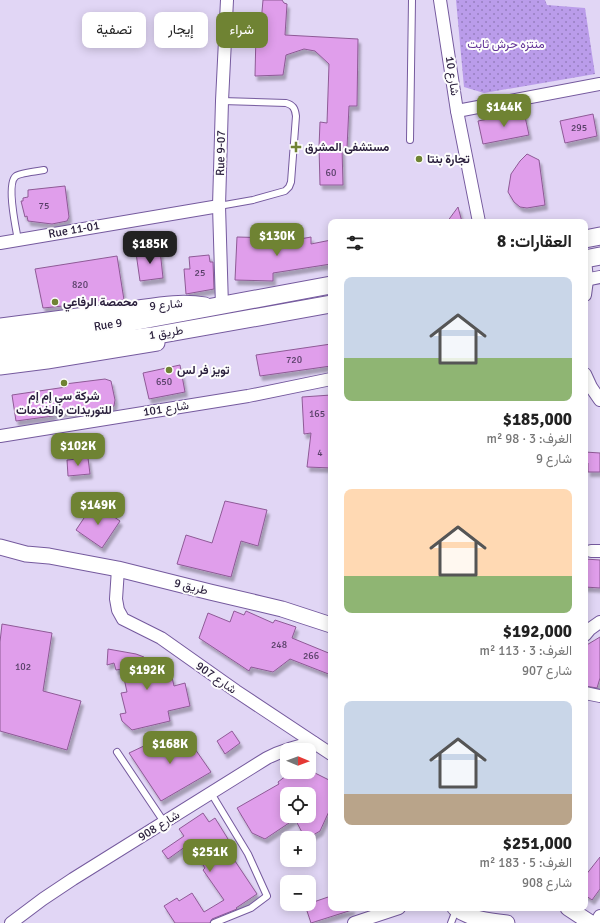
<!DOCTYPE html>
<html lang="ar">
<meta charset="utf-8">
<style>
:root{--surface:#fff;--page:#f6f6f6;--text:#222;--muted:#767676;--accent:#6f8333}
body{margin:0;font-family:Signika,Vazirmatn,sans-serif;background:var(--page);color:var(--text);direction:rtl;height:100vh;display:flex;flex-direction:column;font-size:15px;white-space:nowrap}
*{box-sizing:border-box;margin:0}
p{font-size:13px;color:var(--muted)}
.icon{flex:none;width:22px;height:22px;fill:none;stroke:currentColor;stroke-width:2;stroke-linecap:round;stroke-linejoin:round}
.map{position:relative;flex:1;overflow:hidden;direction:ltr}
.drawer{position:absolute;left:328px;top:219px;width:260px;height:692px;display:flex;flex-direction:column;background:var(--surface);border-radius:8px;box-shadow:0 2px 10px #0003;direction:rtl}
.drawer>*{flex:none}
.hud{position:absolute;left:12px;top:12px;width:256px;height:36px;direction:rtl;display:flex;gap:8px}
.needle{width:26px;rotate:91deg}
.buttons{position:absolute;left:280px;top:743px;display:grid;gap:8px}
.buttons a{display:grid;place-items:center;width:36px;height:36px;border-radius:8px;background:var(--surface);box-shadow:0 2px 10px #0003;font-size:20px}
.price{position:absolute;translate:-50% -34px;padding:0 9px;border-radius:8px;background:var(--accent);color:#fff;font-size:13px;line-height:26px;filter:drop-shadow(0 1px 2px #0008)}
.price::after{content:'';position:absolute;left:50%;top:24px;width:12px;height:9px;margin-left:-6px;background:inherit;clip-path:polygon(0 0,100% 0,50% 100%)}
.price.selected{background:#222;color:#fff}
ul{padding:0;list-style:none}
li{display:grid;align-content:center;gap:8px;height:212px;padding:0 16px}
li span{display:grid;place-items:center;height:124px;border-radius:8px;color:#555}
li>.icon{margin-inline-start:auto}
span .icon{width:72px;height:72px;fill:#fffc;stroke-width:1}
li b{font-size:17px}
h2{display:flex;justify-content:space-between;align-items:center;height:48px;padding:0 16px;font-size:17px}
.tag{padding:0 14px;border-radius:8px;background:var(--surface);box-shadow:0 2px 10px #0003;font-size:14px;line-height:36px}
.tag.selected{background:var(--accent);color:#fff}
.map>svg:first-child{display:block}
.park{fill:url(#park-dots)}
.building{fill:#e09eeb;stroke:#8e5a96;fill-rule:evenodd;filter:url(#shadow)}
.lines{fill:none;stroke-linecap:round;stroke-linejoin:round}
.service-casing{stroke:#755a9e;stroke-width:8}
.minor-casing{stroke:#755a9e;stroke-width:14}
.tertiary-casing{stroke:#755a9e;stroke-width:17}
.secondary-casing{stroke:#755a9e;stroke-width:19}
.service{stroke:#fff;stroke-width:6}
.minor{stroke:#fff;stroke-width:12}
.tertiary{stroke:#fff;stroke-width:15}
.secondary{stroke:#fff;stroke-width:17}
.poi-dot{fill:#6f8333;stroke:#fdfdfd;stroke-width:1.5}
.labels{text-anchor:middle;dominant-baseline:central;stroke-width:4;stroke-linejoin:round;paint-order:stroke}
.number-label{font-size:10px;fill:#584068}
.park-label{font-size:12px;fill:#623397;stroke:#fdfdfd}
.street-label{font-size:12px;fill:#2b203d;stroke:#fdfdfd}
.poi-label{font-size:12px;font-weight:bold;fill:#2b203d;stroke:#fdfdfd;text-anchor:start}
</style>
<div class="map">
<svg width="600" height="923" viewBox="0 0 600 923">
<defs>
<pattern id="park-dots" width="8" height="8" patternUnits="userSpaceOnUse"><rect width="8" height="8" fill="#ba9cea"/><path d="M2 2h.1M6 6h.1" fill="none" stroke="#977fbf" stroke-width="1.8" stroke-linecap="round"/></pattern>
<filter id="shadow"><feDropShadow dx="2.5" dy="4.5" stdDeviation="1" flood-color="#0004"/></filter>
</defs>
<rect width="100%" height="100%" fill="#e1d6f5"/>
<polygon class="park" points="456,0 545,0 547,5 585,8 595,74 484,93 464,87"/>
<g class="building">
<polygon points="263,0 282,0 284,3 287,4 285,35 358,39 357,106 349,106 347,148 342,148 343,185 320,185 319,147 320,122 327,123 329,64 315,51 304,49 286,55 283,75 255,76 256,33 260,34"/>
<polygon points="524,112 529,135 483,144 478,121"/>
<polygon points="593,114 597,136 565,143 560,121"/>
<polygon points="527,154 539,160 545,205 527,208 520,207 514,202 508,192 511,174 520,161"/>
<polygon points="65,186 69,217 67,221 52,224 28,221 27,216 25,217 21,201 23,201 23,198 28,197 28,190"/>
<polygon points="458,207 462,222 447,222"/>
<polygon points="237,237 277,238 276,246 301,243 300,239 311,237 311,244 331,240 331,264 273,273 273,281 235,280"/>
<polygon points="160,250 163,278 140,281 136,253"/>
<polygon points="209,255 210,262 213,262 214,289 186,294 184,269 190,269 189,257"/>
<polygon points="117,256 124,300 43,308 35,269"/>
<polygon points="331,344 331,366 260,376 256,355"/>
<polygon points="180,365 185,392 149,399 143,373"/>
<polygon points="105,379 111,381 115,400 114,406 109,408 110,411 87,414 65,412 53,414 53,416 16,421 12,395 66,387 65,384"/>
<polygon points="331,395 331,468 307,467 311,433 304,434 302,397"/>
<polygon points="585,452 600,453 600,472 588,472 588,463 585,463"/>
<polygon points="88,458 90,474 68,476 67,460"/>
<polygon points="225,501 267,510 258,546 241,541 231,577 177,564 186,535 212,543"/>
<polygon points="94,503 120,521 102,548 76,530"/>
<polygon points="585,559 600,560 600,588 585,587"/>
<polygon points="234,611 244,615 246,611 273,623 275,620 296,627 292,638 331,654 331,675 290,659 273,672 251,667 249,671 199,638 208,613 230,622"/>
<polygon points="2,624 52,633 43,691 81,701 67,750 0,731 0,642"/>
<polygon points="600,637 600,678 597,688 585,686 585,646"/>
<polygon points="108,649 136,654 144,657 146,665 162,662 166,679 172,677 174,686 185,683 190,706 168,711 170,721 132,730 122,721 120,714 126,713 121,693 127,692 122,669 116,670 114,663 107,665"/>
<polygon points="232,731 240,743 225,754 217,741"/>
<polygon points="186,736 211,772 161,801 129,753 146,745"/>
<path d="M291 772 315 773 331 781V807L320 831 308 838H305L295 819 265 839 252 833 237 808 279 784 278 782ZM287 794H309V816H287Z"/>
<polygon points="203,813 209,822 215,818 228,839 223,843 257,894 236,908 237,909 212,919 210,923 175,923 164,906 177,898 179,901 192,893 204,912 224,900 203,870 205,868 189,844 168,859 162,851 184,836 179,829"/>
<polygon points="600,857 600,889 592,900 585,895 585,876"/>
<polygon points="331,896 331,908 352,908 352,910 311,923 305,905"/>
</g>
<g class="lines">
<g class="service-casing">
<g id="service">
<polyline points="410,140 412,0"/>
<path d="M219 206 253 200 285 191 289 187 291 182 296 116C295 108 293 105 286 103L222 101"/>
<path d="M18 240C16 229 6 183 16 176 20 173 38 171 44 170"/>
<polyline points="117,752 164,822"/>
<polyline points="211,793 248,854 267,896 251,908 214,923"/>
<polyline points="451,923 456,910"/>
</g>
</g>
<g class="minor-casing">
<g id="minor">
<polyline points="440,0 457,111 479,222"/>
<polyline points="457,111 600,84"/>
<polyline points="0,243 219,206"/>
<polyline points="585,280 600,277"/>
<polyline points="585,295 587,280 585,259"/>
<polyline points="222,306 219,206 222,101 227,0"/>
<polyline points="585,374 591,387 600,400"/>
<polyline points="0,436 248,396 331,379"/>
<polyline points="591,551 600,551"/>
<polyline points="118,569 116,599 118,610 123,619 161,638 236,691 331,754"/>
<polyline points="585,635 590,629 600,622"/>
<polyline points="585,693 600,696"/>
<path d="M11 923 43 899 73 879 267 758C283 750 297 746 314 743"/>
<polyline points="354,923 399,908"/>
<polyline points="596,923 600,916"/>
</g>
</g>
<g class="tertiary-casing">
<g id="tertiary">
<path d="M0 326C41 321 81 316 122 310 149 307 177 300 205 305"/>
<polyline points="0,367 47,361 157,343"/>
<polyline points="0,547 26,554 49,556 118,569 210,592 261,604 282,609 331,625"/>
<path d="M455 908C470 919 488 921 507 923"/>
<polyline points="568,908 591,923"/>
</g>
</g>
<g class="secondary-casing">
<g id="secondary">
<polyline points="585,239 600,236"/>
<polyline points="585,259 600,256"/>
<polyline points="0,341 89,329 132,322 331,285"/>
<polyline points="0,355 152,336 331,304"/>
</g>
</g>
<use href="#service" class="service"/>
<use href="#minor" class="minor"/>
<use href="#tertiary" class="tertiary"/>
<use href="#secondary" class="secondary"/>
</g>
<g class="poi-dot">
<path d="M294 141h4v4h4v4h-4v4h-4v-4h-4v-4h4z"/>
<circle cx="419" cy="159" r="4"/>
<circle cx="55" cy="302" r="4"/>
<circle cx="169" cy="370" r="4"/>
<circle cx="64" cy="383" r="4"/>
</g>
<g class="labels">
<g class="number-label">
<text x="579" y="128">295</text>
<text x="331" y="173">60</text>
<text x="44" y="206">75</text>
<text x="200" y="273">25</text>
<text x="80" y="285">820</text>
<text x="294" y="360">720</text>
<text x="164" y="382">650</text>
<text x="317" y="414">165</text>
<text x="320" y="453">4</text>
<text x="279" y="645">248</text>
<text x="311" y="656">266</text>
<text x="23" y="667">102</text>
</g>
<g class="park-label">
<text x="506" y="44">منتزه حرش ثابت</text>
</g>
<g class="street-label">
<text transform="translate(452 76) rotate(82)">شارع 10</text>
<text transform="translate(221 153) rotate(-89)">Rue 9-07</text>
<text transform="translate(74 230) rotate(-10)">Rue 11-01</text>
<text transform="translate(166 305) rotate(-5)">شارع 9</text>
<text transform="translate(108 325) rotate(-9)">Rue 9</text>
<text transform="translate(166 333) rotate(-9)">طريق 1</text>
<text transform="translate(166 409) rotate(-9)">شارع 101</text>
<text transform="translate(191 587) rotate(14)">طريق 9</text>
<text transform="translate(216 678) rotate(35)">شارع 907</text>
<text transform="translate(159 826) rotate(-32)">شارع 908</text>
</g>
<g class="poi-label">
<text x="305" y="147">مستشفى المشرق</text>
<text x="427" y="159">تجارة بنتا</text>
<text x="63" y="302">محمصة الرفاعي</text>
<text x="177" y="370">تويز فر لس</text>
<text x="64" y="396" text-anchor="middle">شركة سي إم إم<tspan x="64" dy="14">للتوريدات والخدمات</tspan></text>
</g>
</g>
</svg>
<div class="buttons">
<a><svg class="needle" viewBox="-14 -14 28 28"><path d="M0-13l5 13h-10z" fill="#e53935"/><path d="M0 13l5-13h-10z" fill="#767676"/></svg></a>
<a><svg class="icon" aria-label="locate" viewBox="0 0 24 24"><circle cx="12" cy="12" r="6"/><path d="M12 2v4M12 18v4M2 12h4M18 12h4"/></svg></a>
<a>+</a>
<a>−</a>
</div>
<b class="price" style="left:504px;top:128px">$144K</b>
<b class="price" style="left:277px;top:257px">$130K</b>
<b class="price selected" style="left:150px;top:265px">$185K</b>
<b class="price" style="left:78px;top:467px">$102K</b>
<b class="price" style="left:98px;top:526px">$149K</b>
<b class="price" style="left:147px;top:691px">$192K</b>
<b class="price" style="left:170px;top:765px">$168K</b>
<b class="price" style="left:210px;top:873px">$251K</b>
<div class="hud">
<a class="tag selected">شراء</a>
<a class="tag">إيجار</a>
<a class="tag">تصفية</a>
</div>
<section class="drawer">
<h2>العقارات: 8<svg class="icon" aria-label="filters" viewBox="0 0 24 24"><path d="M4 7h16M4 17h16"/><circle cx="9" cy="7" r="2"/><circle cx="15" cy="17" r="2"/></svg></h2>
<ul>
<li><span style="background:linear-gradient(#c9d6e8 65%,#8fb573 0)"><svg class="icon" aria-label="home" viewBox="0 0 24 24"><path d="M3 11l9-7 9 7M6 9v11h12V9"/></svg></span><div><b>$185,000</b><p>الغرف: 3 · 98 m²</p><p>شارع 9</p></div></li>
<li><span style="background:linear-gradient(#ffd9b3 70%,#8fb573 0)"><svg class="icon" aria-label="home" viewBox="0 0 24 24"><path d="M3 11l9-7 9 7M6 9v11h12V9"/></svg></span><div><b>$192,000</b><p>الغرف: 3 · 113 m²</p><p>شارع 907</p></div></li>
<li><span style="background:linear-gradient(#c9d6e8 75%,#b9a48a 0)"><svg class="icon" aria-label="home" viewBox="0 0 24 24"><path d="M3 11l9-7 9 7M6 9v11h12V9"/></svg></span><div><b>$251,000</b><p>الغرف: 5 · 183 m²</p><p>شارع 908</p></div></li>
</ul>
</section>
</div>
